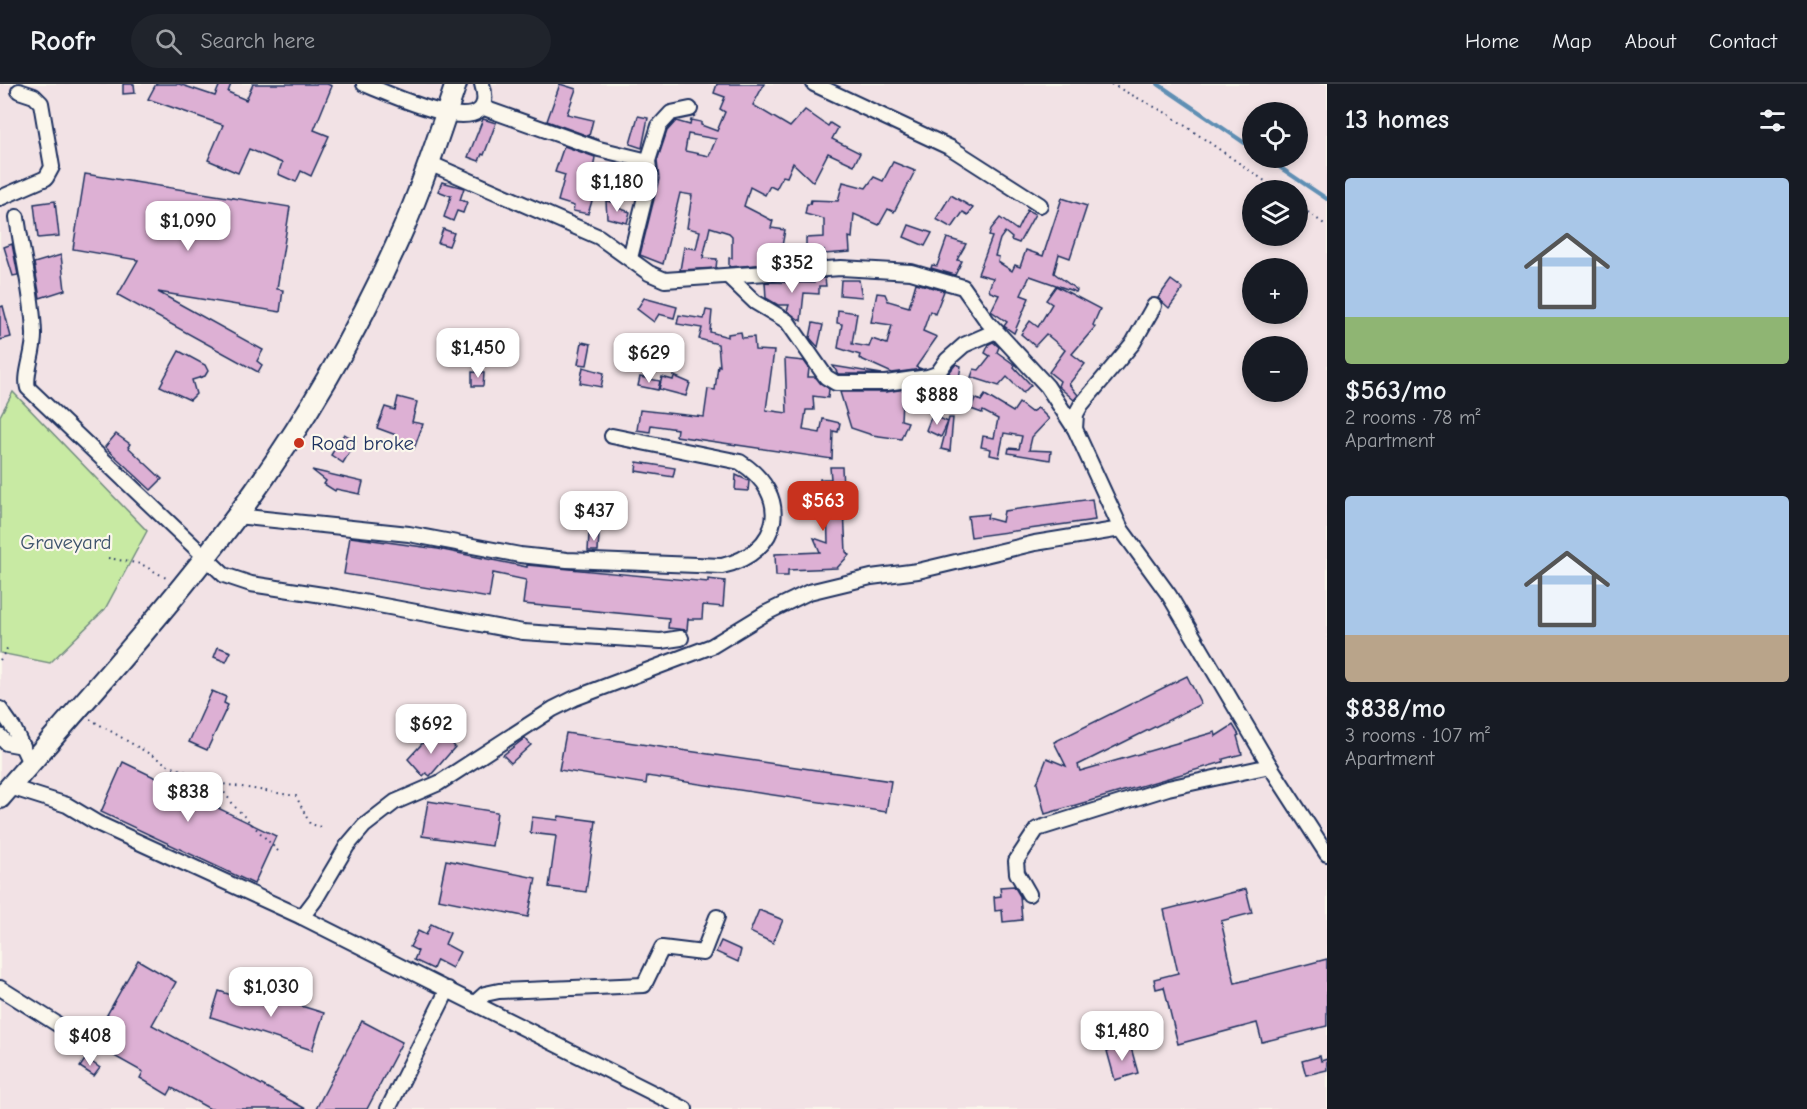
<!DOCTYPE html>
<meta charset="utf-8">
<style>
:root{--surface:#171b24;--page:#20242c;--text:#f1f3f6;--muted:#9ea1a6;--line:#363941;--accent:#c8321e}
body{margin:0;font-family:"Comic Neue",sans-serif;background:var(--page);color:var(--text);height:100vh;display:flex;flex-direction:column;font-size:22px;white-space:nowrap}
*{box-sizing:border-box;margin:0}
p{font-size:20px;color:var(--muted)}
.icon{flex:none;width:33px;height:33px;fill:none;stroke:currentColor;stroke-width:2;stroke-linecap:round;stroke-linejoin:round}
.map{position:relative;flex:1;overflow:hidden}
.panel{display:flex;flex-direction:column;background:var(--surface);width:480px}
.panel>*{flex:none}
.tools{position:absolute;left:1242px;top:18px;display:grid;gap:12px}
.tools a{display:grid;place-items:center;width:66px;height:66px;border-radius:50%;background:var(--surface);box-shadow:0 3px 9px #0003;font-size:30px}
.price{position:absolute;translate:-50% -51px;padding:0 14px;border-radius:12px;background:#fff;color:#222;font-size:20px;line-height:39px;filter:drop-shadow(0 2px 3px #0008)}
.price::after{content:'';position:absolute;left:50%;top:36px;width:18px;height:14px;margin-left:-9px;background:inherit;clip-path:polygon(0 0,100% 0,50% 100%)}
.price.active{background:var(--accent);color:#fff}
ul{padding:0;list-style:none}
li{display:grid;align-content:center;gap:12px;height:318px;padding:0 18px}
li span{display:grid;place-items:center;height:186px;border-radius:6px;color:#555}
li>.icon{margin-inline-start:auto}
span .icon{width:108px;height:108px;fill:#fffc;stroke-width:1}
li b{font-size:26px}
h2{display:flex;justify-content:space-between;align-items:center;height:72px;padding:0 18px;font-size:26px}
header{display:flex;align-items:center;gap:36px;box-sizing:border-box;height:84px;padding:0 30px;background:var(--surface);border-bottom:2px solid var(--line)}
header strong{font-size:28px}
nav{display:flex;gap:33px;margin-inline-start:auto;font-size:21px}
.search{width:420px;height:54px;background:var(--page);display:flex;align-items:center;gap:15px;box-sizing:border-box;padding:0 21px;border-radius:33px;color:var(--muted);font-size:22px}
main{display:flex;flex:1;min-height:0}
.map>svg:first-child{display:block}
.built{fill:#f2e2e5;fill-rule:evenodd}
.green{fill:#c8eaa3;stroke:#728c80;stroke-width:1.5}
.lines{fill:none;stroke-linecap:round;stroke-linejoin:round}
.stream{stroke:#5e8fb4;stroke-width:4}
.building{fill:#ddb0d4;stroke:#1b2f5e;stroke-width:1.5;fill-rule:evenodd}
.minor-casing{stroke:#1b2f5e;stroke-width:18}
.highway-casing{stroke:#1b2f5e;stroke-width:24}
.path{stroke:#1b2f5e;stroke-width:2;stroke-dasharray:1.5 4.5;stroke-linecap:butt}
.minor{stroke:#fbf7ec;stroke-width:14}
.highway{stroke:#fbf7ec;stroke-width:20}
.poi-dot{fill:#c8321e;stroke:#fbf7ec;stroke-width:2}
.labels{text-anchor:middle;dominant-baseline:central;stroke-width:4.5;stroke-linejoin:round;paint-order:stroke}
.poi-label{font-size:21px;fill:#1b2f5e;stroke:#fbf7ec;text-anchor:start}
.park-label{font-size:21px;fill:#3e546c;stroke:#fbf7ec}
</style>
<header>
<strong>Roofr</strong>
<div class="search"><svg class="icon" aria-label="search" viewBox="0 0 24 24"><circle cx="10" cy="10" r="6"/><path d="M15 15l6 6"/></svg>Search here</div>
<nav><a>Home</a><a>Map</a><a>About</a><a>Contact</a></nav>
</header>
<main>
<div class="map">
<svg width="1327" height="1025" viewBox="0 0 1327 1025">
<rect width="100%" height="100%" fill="#fbf7ec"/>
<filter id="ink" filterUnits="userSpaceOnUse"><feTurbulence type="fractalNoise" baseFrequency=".0167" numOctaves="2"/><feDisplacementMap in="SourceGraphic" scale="12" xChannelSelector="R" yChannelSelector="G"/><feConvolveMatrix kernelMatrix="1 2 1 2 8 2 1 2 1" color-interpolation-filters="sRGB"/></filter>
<g filter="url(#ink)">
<path class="built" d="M0 0H1327V1025H0ZM1252 28H1298V74H1252ZM1252 106H1298V152H1252ZM1252 184H1298V230H1252ZM1252 262H1298V308H1252Z"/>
<polygon class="green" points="13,308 147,447 105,525 50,579 0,569 0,332"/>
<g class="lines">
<g class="stream">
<polyline points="1158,0 1252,64"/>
<polyline points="1266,74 1327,115"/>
</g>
</g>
<g class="building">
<polygon points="123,0 134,0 135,9 123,10"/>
<polygon points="156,0 179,0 215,12 220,0 231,0 228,8 246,16 253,0 327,0 332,2 314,46 329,52 311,92 301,87 296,98 278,90 282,79 249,65 238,89 208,76 223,41 148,15"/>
<polygon points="560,0 576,5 567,30 593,36 589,52 599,56 547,37"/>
<path d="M717 0H764L753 21 790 43 805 26 828 42 830 39 838 44 832 55 860 69 854 81 828 69 813 98 793 79 787 93 783 92 776 105 770 102 765 111 750 103 744 122 773 137 771 144 785 146 782 162 803 164 802 177 781 175 782 179 729 183V174H732V152L729 149 710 143 703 174 717 175 716 184 680 186 684 163 696 165 700 147 687 144 692 111 680 109 663 180 640 171 659 95 657 77 667 47 676 37 690 41 691 36 701 38V41L717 47 725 28 720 25 725 13 714 9ZM688 50 716 55 709 72 685 67Z"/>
<polygon points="638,32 648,34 642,64 630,60"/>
<polygon points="483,35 496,39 484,71 482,70 479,77 468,73"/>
<polygon points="564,62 595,73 590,106 595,107 588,130 573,127 574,122 558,117 565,91 555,88"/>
<polygon points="893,78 915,87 894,128 888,125 879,141 854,130 852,154 849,153 850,168 824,170 824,166 806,166 806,154 824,153 824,135 805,130 807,120 810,120 811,116 838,117 843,98 866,104 874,93 883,97"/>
<polygon points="85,90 290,123 277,205 283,206 280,228 158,208 263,266 257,277 262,281 258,288 118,211 138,176 73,165"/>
<polygon points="442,98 464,104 460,116 467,118 463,129 457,127 453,137 444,133 451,112 438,107"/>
<polygon points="951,111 973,124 968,131 963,128 952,144 936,135"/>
<polygon points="1062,114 1087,122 1070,174 1059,170 1054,189 1077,206 1076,208 1030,192 1021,211 1029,214 1014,249 1004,242 1007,238 991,227 999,211 990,208 989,205 993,194 978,190 992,153 989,152 991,145 1000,134 1017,146 1027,126 1035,130 1019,159 1011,156 1012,154 1005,148 1000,155 995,172 999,173 998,178 1012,187 1015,181 1020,183 1026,166 1043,172"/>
<polygon points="55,117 59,152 38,154 34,120"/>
<polygon points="606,117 618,119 618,124 630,128 627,139 607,134"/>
<polygon points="909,141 932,149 925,162 904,153"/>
<polygon points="443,145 454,149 449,162 438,159"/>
<polygon points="947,154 966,160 957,176 962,177 955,191 931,184 932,181 937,182"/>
<polygon points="12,160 18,191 13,192 4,163"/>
<polygon points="61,171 65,206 40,214 34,179"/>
<polygon points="825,194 826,202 819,202 819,210 804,209 801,237 787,227 789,221 778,221 766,214 765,198 814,199 814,195"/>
<polygon points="841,196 859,196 862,213 840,211"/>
<polygon points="1171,196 1183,205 1169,224 1158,214"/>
<polygon points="916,199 944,207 935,230 930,227 923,247 937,253 916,283 922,285 892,289 859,274 860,271 838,264 842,240 837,239 838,226 857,229 852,260 869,263 872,255 887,260 892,241 871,238 877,209 885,210 888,217 909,223"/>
<polygon points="1056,202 1100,225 1093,241 1095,243 1072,270 1085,280 1069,300 1078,311 1074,316 1058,302 1060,297 1049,288 1065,266 1046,250 1035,262 1021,250 1030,237 1038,243 1052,220 1046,216"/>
<polygon points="644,214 677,223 674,234 659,230 654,238 637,225"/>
<polygon points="3,222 11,253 0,256 0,223"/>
<polygon points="706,226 712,227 710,248 728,253 728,250 741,248 742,254 754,253 755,266 774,267 766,326 787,329 785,275 804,277 809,284 808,293 815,293 829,305 828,314 813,312 814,326 806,326 803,346 820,349 823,335 840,339 838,348 833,347 832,375 676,352 677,345 651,341 650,348 637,346 640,326 704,333 708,305 715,306 718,281 720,282 718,260 699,255 702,244 677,240 679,231 704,235"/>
<polygon points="813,239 823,241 818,263 810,254"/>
<polygon points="582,258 591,260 587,281 578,280"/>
<polygon points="993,258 999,263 997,268 1015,281 1014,283 1031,301 1023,309 1007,293 999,302 971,293 974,285 979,286 990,272 985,269 989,260"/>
<polygon points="179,267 205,281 208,287 205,292 192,296 196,310 190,316 160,302"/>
<polygon points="956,280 961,282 954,324 944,324 948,290"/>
<polygon points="833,282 882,290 838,290"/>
<polygon points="583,283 604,289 601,303 580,299"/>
<polygon points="472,288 484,289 483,302 472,302"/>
<polygon points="674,292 690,299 686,312 659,305 662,293 673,296"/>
<polygon points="640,293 660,297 658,306 638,302"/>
<polygon points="925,302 925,318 902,317 901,336 908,338 901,355 872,351 851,344 840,308 886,308"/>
<polygon points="985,311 1013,328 1019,319 1031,328 1038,324 1049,335 1032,353 1029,366 1051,367 1050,376 1008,369 1009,364 1019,365 1022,352 1004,349 999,373 990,371 991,365 981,363 983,352 994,354 998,335 983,327 982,329 971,325 975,314 981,317"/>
<polygon points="398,313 417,318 412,338 423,340 414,365 396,363 398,355 395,354 396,351 377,344 385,323 395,326"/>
<polygon points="932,331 948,338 941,353 926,346"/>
<polygon points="949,334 953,334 950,367 941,365"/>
<polygon points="116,350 130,360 128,363 162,395 151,406 105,363"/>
<polygon points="344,350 356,357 343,379 331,371"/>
<polygon points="637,378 675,384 673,393 636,387"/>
<polygon points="830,383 842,383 846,468 849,471 837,484 788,486 788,492 776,492 775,470 820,468 814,454 828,459 827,423 818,424 818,410 820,395 831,395"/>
<polygon points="312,386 363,398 360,410 336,405 335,407 324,400 326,397"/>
<polygon points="736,391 749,397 748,407 735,406"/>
<polygon points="1092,415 1095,436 971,453 968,432 988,430 987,434 1002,438 1004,427"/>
<polygon points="589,450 599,450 598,467 588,467"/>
<polygon points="350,453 438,465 527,483 527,481 708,498 708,495 725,497 723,523 703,521 702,535 688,535 687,546 668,544 669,534 523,520 526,496 493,489 489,514 344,490"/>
<polygon points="218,563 231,568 226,578 214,573"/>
<polygon points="1187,592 1201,620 1078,681 1080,687 1215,648 1216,652 1233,641 1239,651 1237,652 1242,670 1223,675 1223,678 1045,730 1037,699 1047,674 1066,682 1054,658"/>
<polygon points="212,607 226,613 224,619 228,621 207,666 189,658"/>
<polygon points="566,649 891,697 886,728 647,692 646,700 559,686"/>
<polygon points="430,651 438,657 445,651 455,663 430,692 426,689 423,692 408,675"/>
<polygon points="525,654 531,661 511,679 503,671"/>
<polygon points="123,678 276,752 254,800 101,728"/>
<polygon points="428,717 497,728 492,762 422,752"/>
<polygon points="559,732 596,737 586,808 549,803 556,752 530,749 532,733 558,736"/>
<polygon points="446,776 536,794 528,833 438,815"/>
<polygon points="1014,802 1020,812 1022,836 1003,838 1002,826 995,827 994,813 1001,812 1000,803"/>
<polygon points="1246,805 1252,829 1221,837 1235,899 1327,875 1327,942 1262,958 1257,939 1178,960 1164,903 1156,905 1154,895 1178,889 1164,826"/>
<polygon points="759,826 783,836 773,859 750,848"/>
<polygon points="431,840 450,849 445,860 460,868 452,884 437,876 433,885 414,876 418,867 410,863 418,847 426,851"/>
<polygon points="721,857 741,866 738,878 716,868"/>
<polygon points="138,876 176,898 152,941 306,1025 210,1025 172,1004 168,1011 140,994 143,988 91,959"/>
<polygon points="219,907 256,919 259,909 324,929 312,966 211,933"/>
<polygon points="362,937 402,958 367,1025 316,1025"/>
<polygon points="1130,960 1138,989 1115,996 1107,967"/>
<polygon points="1320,972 1321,977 1327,975 1327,986 1306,991 1302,977"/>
<polygon points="86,974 100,984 94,992 80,983"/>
</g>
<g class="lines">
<g class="minor-casing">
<g id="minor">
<path d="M364 0C389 9 502 65 482 0"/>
<polyline points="814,0 951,64 1040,121"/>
<polyline points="484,24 599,65 648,77"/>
<polyline points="429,79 599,153 649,189 665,196 841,184 911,188 963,203 987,237 1047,302 1075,345 1121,445 1169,511 1270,682 1327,770"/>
<polyline points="0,114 46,94 52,83 41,19 34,12 19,7"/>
<path d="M17 133C22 170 33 212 34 249 35 267 24 291 28 304L224 491 251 500 336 513 523 548 661 557 681 554"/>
<polyline points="630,174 650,93 648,77 659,42 671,29 690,25"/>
<polyline points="729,193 755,218 787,237 826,293 836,299 886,299 928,293 937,290 947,276 964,261 996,247"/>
<polyline points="1075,345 1076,330 1081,321 1133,259 1154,222"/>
<path d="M236 432 409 450 520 471 567 476 722 482C782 468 792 411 740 378L612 352"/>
<polyline points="0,625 14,645 30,679"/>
<polyline points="0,652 6,659 23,662"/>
<polyline points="10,703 67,721 97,739 302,833 685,1025"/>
<polyline points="1029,810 1017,789 1016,777 1037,745 1168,704 1270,682"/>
<polyline points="302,833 315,816 347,762 364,742 395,718 439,699 553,625 575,614 712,562 766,529 809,508 871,493 918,487 1035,459 1121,445"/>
<polyline points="0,904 62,943"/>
<polyline points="475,919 485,910 499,907 644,901 662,864 703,869 717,833"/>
<polyline points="388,1025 448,905"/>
</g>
</g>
<g class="highway-casing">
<path id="highway" d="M0 714C81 621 164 530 237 432 302 343 361 243 405 141 425 95 440 47 456 0"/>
</g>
<g class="path">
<polyline points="1111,0 1168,30 1278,106"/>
<polyline points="1298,121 1327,142"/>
<polyline points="108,474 141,480 168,495"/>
<polyline points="0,576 8,563"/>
<polyline points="90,635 170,682 217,699 296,712 310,740 322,743"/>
<polyline points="217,699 236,724 279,768"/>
</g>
<use href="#minor" class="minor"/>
<use href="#highway" class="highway"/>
</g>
</g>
<circle class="poi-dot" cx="299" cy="359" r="6"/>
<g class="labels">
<g class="poi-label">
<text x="311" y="359">Road broke</text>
</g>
<g class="park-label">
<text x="66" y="458">Graveyard</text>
</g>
</g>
</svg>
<div class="tools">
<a><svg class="icon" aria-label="locate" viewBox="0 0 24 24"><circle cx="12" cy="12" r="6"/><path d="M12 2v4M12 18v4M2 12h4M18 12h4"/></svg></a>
<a><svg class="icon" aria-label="layers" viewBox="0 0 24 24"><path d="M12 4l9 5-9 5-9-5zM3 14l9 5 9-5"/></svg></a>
<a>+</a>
<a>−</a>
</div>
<b class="price" style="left:617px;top:129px">$1,180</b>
<b class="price" style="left:188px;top:168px">$1,090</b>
<b class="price" style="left:792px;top:210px">$352</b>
<b class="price" style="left:478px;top:295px">$1,450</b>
<b class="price" style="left:649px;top:300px">$629</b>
<b class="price" style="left:937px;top:342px">$888</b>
<b class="price active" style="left:823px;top:448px">$563</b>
<b class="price" style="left:594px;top:458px">$437</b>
<b class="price" style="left:431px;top:671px">$692</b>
<b class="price" style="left:188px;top:739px">$838</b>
<b class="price" style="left:271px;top:934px">$1,030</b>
<b class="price" style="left:1122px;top:978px">$1,480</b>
<b class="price" style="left:90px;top:983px">$408</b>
</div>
<section class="panel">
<h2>13 homes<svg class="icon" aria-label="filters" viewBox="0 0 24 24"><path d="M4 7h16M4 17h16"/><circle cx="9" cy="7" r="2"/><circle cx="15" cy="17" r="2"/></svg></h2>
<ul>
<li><span style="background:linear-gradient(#a9c7e8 75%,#8fb573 0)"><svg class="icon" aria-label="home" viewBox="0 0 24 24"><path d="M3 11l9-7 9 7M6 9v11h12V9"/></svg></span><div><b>$563/mo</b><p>2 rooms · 78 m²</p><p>Apartment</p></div></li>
<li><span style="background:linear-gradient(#a9c7e8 75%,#b9a48a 0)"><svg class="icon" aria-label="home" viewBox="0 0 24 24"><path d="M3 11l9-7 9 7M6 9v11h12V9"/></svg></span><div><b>$838/mo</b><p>3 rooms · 107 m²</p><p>Apartment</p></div></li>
</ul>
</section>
</main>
